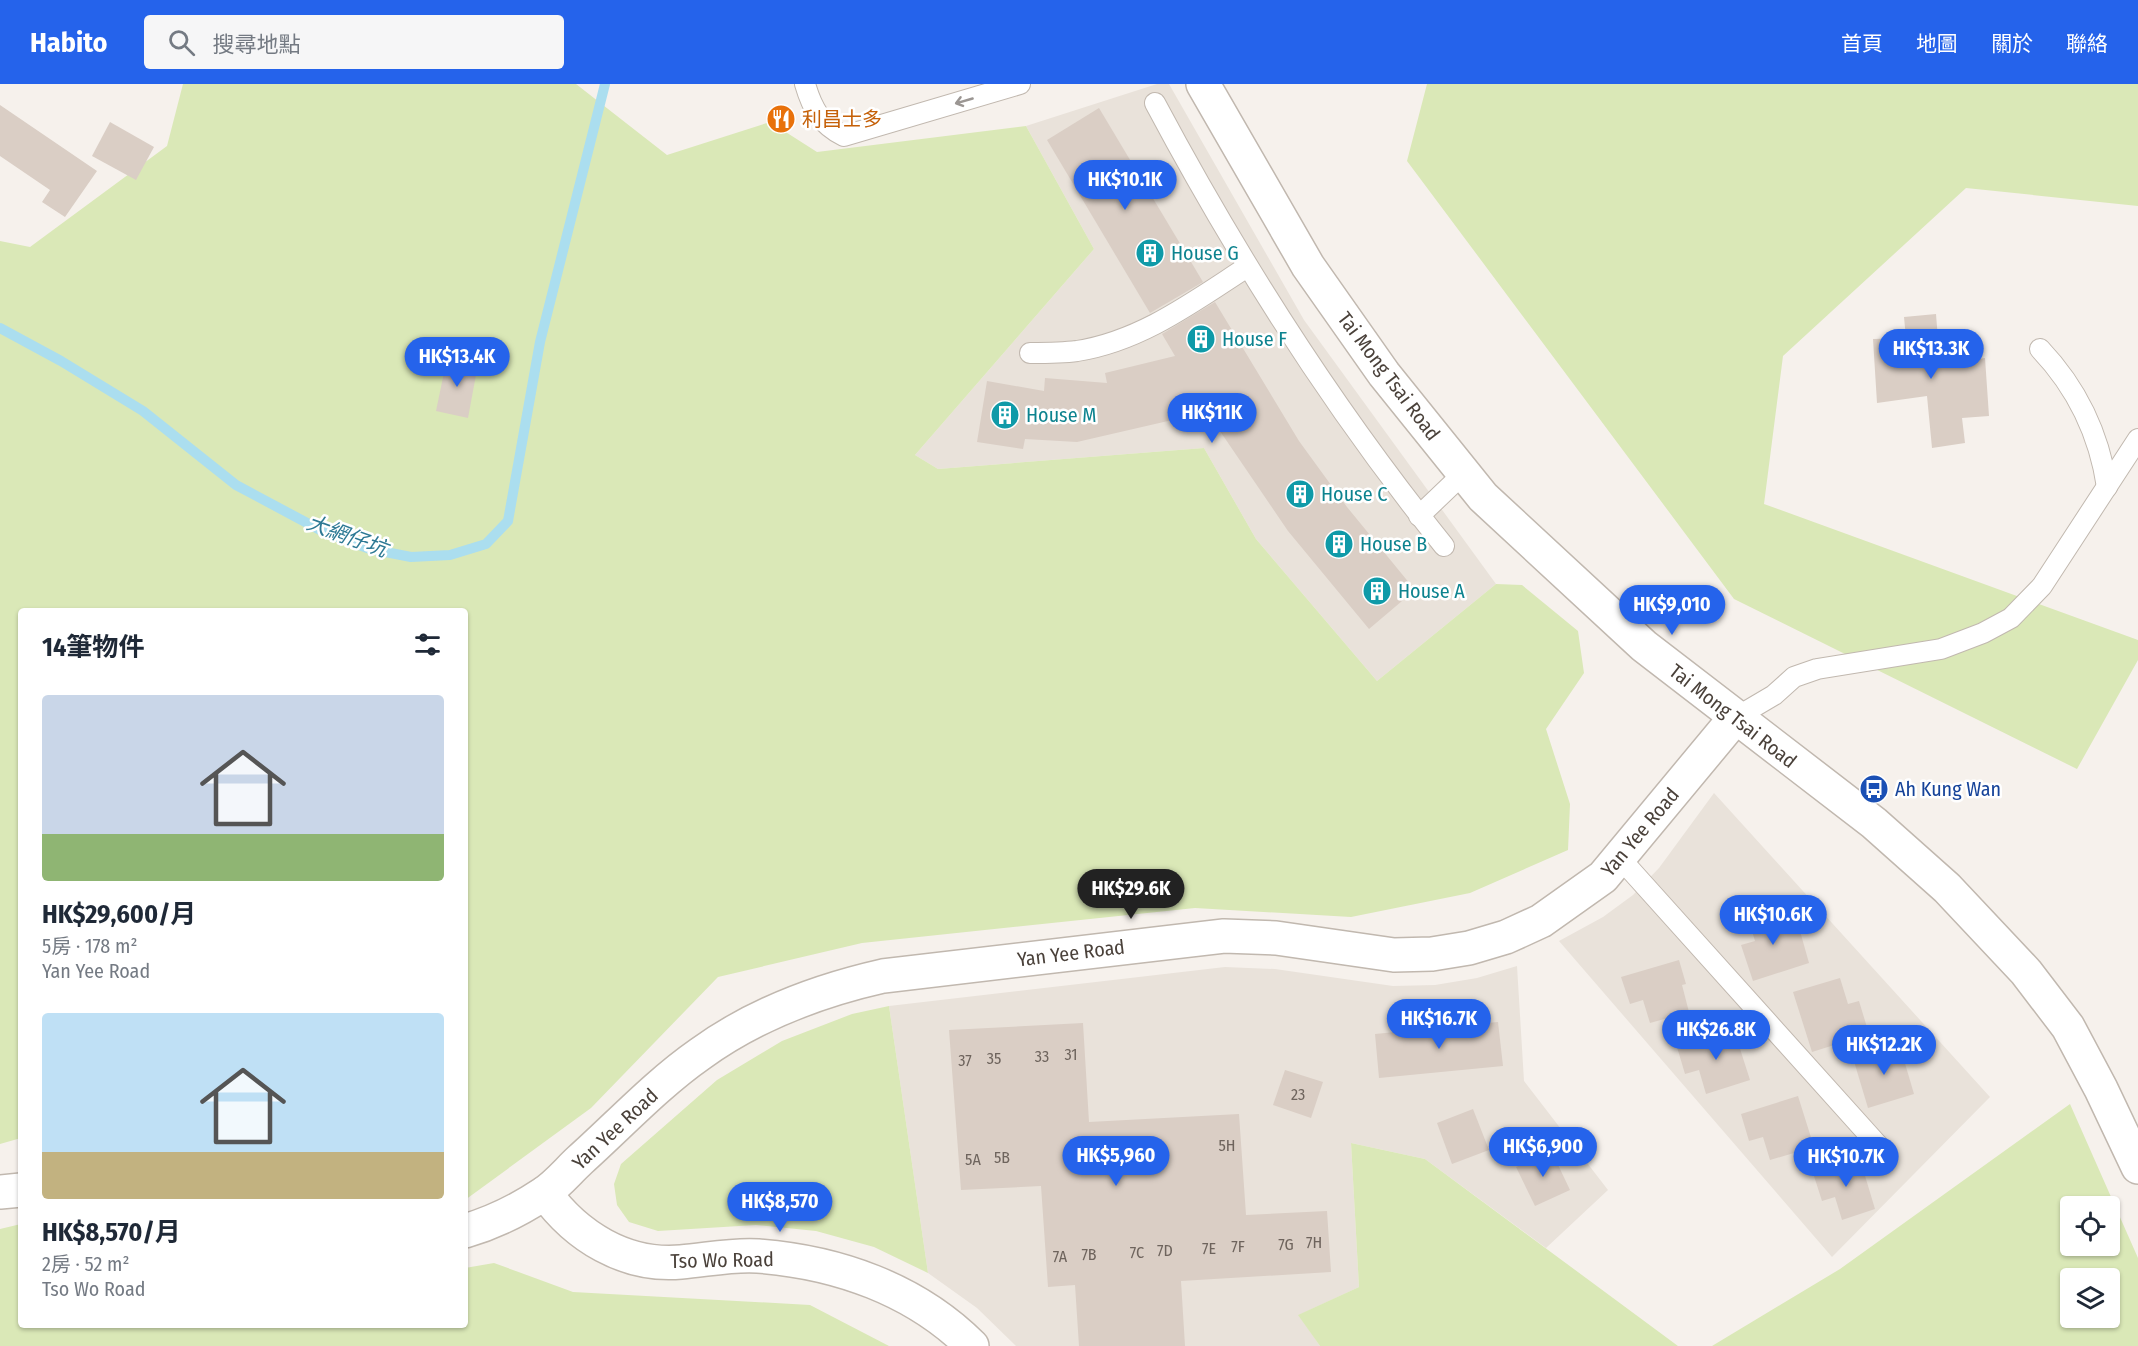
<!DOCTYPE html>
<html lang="zh-TW">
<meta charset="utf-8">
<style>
:root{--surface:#fff;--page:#f6f6f7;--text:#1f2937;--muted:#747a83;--accent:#2563eb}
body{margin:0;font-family:"Fira Sans Condensed","Noto Sans TC",sans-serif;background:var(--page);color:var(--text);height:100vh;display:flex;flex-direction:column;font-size:22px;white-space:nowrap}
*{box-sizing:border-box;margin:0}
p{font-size:20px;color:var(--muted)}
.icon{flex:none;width:33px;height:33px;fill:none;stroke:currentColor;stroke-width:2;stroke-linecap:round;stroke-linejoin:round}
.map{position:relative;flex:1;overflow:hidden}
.sheet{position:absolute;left:18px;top:524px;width:450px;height:720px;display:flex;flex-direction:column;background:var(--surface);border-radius:6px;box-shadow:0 2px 4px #0004}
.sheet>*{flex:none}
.tools{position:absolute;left:2060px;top:1112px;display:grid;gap:12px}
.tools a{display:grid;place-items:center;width:60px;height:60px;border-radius:6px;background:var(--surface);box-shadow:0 2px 4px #0004;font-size:30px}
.price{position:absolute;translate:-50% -51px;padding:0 14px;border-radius:21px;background:var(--accent);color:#fff;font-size:20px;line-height:39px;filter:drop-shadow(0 2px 3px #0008)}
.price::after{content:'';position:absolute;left:50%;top:36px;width:18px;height:14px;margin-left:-9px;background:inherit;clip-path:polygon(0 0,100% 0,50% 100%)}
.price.selected{background:#222;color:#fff}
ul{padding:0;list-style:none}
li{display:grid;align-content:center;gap:12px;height:318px;padding:0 24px}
li span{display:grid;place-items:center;height:186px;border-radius:6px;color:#555}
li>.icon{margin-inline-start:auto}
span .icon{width:108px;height:108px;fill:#fffc;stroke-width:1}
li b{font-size:26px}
h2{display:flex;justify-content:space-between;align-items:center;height:72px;padding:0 24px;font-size:26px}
header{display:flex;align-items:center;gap:36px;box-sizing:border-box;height:84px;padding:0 30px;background:var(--accent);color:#fff}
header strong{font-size:28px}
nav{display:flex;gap:33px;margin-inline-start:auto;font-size:21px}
.search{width:420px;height:54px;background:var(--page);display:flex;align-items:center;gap:15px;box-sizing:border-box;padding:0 21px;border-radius:6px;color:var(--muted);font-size:22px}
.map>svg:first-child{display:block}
.residential{fill:#e9e2da}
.green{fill:#dae8b7;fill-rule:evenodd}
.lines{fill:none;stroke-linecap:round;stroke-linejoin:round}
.stream{stroke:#abdeef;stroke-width:10}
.building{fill:#dacec5}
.service-casing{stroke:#c1b8af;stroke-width:22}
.minor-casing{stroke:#c1b8af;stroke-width:36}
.tertiary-casing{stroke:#c1b8af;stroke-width:36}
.service{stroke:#fff;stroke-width:20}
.minor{stroke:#fff;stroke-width:33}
.tertiary{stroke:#fff;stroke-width:33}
.oneway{stroke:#9b9693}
.labels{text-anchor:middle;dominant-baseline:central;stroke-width:5;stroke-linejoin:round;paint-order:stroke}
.number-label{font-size:16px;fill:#6e645d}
.food-label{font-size:20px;fill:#c56008;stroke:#fff;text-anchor:start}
.culture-label{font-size:20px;fill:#0d838f;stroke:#fff;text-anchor:start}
.street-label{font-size:20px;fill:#4a413a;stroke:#fff}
.transit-label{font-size:20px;fill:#164399;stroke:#fff;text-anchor:start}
.water-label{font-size:21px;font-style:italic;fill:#2d7994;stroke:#fff}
</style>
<header>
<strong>Habito</strong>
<div class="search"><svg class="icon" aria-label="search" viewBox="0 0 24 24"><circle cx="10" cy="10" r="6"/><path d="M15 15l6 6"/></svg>搜尋地點</div>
<nav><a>首頁</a><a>地圖</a><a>關於</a><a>聯絡</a></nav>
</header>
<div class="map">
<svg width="2138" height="1262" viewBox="0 0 2138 1262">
<rect width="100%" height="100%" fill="#f6f1ec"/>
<g class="residential">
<polygon points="1157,0 1169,0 1304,236 1496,500 1377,597 1256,455 1204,364 938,385 915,371 1094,165 1026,42"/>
<polygon points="1714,709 1990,1013 1832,1173 1559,857 1603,833 1633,811 1659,784"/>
<polygon points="1517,882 1524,997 1608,1106 1546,1164 1425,1075 1351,1059 1359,1203 1299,1231 1320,1262 1016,1262 977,1224 928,1189 889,922 1225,883 1275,885 1393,902 1435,901 1477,894"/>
</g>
<g class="green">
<polygon points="183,0 576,0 667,71 770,38 817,68 1026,42 1094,165 915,371 938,385 1204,364 1256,455 1377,597 1496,500 1522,501 1578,547 1584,589 1546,645 1570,720 1568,766 1470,809 1351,833 1195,824 862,859 718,893 591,1024 465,1116 465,526 21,526 21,1054 0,1060 0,157 30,163 167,62"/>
<polygon points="1427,0 2138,0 2138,122 1966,104 1783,272 1764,420 2138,556 2138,576 2077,685 1734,515 1407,77"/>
<polygon points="889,922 928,1189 874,1163 816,1147 756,1141 658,1147 629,1138 617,1121 614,1100 621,1080 717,996 782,957 852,930"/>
<path d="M2070 1020 2138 1174V1262H1712L1840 1185ZM2070 1122H2109V1161H2070ZM2070 1194H2109V1233H2070Z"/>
<polygon points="1351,1059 1425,1075 1678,1262 1320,1262 1298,1231 1359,1203"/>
<polygon points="21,1140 21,1240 465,1240 465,1184 494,1179 573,1208 810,1221 889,1262 0,1262 0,1145"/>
</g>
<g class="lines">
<polyline class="stream" points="0,244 61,277 143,327 236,401 324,448 370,465 411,473 450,471 486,460 508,437 540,258 605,0"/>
</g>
<g class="building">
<polygon points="0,21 97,87 65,133 42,118 50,106 0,72"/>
<polygon points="1099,24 1203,198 1150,229 1047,56"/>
<polygon points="110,38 154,63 136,96 92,72"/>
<polygon points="1215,218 1299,357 1347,423 1415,506 1369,545 1288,447 1207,328 1077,358 1025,355 1023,365 977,358 987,297 1044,307 1045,294 1107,299 1105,289 1175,272 1162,250"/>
<polygon points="1936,230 1940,281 1985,274 1989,332 1962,334 1965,359 1932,364 1927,312 1877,319 1873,255 1906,254 1904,233"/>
<polygon points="447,274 478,280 468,334 436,327"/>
<polygon points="1781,824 1789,850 1800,847 1809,879 1753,897 1741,861 1755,857 1748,834"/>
<polygon points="1679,876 1686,900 1682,901 1689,928 1650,939 1643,916 1630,920 1621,893"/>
<polygon points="1840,894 1848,920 1859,917 1869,950 1812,968 1793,908"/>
<polygon points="1498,938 1503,982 1379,994 1375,950"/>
<polygon points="1083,939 1089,1038 1239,1030 1246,1131 1327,1127 1331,1188 1181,1197 1185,1262 1079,1262 1075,1201 1048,1203 1041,1102 961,1106 949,946"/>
<polygon points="1734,946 1750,996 1706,1010 1699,986 1685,990 1677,963"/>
<polygon points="1899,959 1914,1010 1868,1024 1853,974"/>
<polygon points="1285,986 1323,998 1311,1034 1273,1021"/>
<polygon points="1798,1012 1814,1063 1770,1076 1763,1053 1749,1057 1741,1030"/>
<polygon points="1473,1025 1489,1066 1452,1080 1437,1039"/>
<polygon points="1551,1066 1570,1106 1535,1122 1516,1083"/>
<polygon points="1860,1075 1875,1125 1842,1136 1835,1113 1822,1117 1813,1089"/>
</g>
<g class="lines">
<g class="service-casing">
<g id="service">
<path d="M805 0C812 24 821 41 844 52L1020 0"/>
<path d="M1155 19C1238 175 1333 324 1444 462"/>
<path d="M2040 265C2077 304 2099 349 2107 403"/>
<path d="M1030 269C1045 269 1062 269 1077 267 1141 257 1193 218 1247 183"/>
<polyline points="1419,432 1464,389"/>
<polyline points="1735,634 1774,611 1794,593 1817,585 1941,565 1983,549 2011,534 2042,502 2138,355"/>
<polyline points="1619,773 1886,1070"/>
</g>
</g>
<g class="minor-casing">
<g id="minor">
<polyline points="0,1108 21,1106"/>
<path d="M545 1109C576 1152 625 1183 681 1178 706 1176 733 1170 758 1172 837 1178 915 1205 972 1262"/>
<path d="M465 1147C492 1139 519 1126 543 1110 557 1101 568 1087 580 1076 619 1041 657 1000 700 970 755 930 817 907 883 892L1224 852 1276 854 1394 871 1432 870 1469 864 1506 853 1541 837 1603 793 1735 634"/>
</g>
</g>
<g class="tertiary-casing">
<polyline id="tertiary" points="1203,0 1308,182 1384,290 1483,413 1644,562 1874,739 1947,804 2026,888 2068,943 2101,1005 2138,1083"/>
</g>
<use href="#service" class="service"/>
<use href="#minor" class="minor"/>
<use href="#tertiary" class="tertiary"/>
</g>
<defs><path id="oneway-shaft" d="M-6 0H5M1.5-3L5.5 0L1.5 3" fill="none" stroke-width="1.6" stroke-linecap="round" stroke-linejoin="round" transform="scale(1.5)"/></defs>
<use class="oneway" href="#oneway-shaft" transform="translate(964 17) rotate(164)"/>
<defs>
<g id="restaurant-disc" transform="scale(1.5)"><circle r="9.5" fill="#e8710a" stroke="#fff"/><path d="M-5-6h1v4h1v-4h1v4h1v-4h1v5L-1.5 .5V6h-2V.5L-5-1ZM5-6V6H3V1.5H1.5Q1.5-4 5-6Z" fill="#fff"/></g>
<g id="building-disc" transform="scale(1.5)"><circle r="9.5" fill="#0f9aa8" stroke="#fff"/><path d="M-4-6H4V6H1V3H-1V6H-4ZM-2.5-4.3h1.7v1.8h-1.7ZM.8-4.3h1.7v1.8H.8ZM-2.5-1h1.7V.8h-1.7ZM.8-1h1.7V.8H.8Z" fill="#fff"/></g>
<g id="bus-disc" transform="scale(1.5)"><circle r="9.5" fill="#1a4fb4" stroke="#fff"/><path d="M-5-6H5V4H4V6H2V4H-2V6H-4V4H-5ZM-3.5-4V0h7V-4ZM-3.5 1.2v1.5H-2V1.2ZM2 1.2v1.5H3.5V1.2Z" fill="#fff"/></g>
</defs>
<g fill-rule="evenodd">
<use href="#restaurant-disc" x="781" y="35"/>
<use href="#building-disc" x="1150" y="169"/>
<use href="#building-disc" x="1201" y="255"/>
<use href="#building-disc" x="1005" y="331"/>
<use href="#building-disc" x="1300" y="410"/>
<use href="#building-disc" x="1339" y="460"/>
<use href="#building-disc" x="1377" y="507"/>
<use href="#bus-disc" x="1874" y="705"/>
</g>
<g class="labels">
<g class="number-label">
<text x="1071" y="970">31</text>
<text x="1042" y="972">33</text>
<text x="994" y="974">35</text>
<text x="965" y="976">37</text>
<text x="1298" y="1010">23</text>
<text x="1227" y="1061">5H</text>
<text x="1002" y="1073">5B</text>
<text x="973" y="1075">5A</text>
<text x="1314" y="1158">7H</text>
<text x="1286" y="1160">7G</text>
<text x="1238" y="1162">7F</text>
<text x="1209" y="1164">7E</text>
<text x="1165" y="1166">7D</text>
<text x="1137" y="1168">7C</text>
<text x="1089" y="1170">7B</text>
<text x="1060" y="1172">7A</text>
</g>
<g class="food-label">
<text x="802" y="35">利昌士多</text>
</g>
<g class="culture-label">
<text x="1171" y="169">House G</text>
<text x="1222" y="255">House F</text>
<text x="1026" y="331">House M</text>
<text x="1321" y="410">House C</text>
<text x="1360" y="460">House B</text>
<text x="1398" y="507">House A</text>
</g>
<g class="street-label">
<text transform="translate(1389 292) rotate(53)">Tai Mong Tsai Road</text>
<text transform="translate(1733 632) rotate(38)">Tai Mong Tsai Road</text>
<text transform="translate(1640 748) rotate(-50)">Yan Yee Road</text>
<text transform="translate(1071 869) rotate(-7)">Yan Yee Road</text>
<text transform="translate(615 1045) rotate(-43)">Yan Yee Road</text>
<text transform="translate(722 1176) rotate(-1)">Tso Wo Road</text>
</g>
<g class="transit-label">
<text x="1895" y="705">Ah Kung Wan</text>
</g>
<g class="water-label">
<text transform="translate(347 452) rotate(20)">大網仔坑</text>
</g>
</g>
</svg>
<div class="tools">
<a><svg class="icon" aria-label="locate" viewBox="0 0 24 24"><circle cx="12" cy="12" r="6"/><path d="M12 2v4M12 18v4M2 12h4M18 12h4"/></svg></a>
<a><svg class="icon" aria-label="layers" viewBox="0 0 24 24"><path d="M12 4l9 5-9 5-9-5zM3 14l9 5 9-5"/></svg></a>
</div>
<b class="price" style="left:1125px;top:127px">HK$10.1K</b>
<b class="price" style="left:1931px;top:296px">HK$13.3K</b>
<b class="price" style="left:457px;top:304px">HK$13.4K</b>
<b class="price" style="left:1212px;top:360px">HK$11K</b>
<b class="price" style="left:1672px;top:552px">HK$9,010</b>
<b class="price selected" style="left:1131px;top:836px">HK$29.6K</b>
<b class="price" style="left:1773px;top:862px">HK$10.6K</b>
<b class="price" style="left:1439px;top:966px">HK$16.7K</b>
<b class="price" style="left:1716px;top:977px">HK$26.8K</b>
<b class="price" style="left:1884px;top:992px">HK$12.2K</b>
<b class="price" style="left:1543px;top:1094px">HK$6,900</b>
<b class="price" style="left:1116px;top:1103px">HK$5,960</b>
<b class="price" style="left:1846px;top:1104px">HK$10.7K</b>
<b class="price" style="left:780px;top:1149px">HK$8,570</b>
<section class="sheet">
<h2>14筆物件<svg class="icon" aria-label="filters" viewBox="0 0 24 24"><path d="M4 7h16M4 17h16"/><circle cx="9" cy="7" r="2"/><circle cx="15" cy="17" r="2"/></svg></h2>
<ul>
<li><span style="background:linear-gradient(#c9d6e8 75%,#8fb573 0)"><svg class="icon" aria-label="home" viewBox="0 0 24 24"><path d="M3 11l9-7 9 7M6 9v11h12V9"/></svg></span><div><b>HK$29,600/月</b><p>5房 · 178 m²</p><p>Yan Yee Road</p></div></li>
<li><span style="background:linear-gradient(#bfe0f5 75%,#c2b280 0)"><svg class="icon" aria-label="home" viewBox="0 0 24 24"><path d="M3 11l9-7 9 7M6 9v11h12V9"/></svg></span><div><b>HK$8,570/月</b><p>2房 · 52 m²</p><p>Tso Wo Road</p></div></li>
</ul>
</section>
</div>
